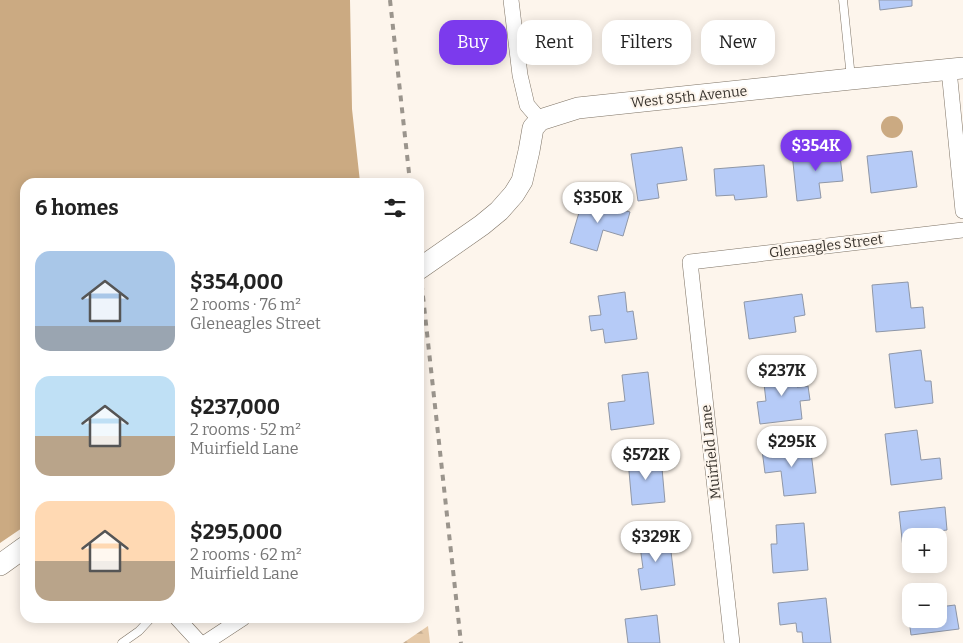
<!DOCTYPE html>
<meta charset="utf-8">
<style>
:root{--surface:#fff;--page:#f6f6f6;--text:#222;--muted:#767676;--accent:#7c3aed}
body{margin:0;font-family:Bitter,serif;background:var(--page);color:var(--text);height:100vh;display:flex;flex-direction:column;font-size:19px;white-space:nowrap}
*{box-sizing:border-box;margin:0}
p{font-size:16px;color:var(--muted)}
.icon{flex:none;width:28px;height:28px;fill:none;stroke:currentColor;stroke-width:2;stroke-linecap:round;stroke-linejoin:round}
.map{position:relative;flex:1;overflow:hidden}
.side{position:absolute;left:20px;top:178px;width:404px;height:445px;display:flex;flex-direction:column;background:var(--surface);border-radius:15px;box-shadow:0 2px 12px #0003}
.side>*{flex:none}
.banner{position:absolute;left:439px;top:20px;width:449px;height:45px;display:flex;gap:10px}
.tools{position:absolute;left:902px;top:528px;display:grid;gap:10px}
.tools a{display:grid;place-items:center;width:45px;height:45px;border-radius:10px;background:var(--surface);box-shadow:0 2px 12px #0003;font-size:25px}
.price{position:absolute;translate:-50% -42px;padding:0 11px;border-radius:18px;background:#fff;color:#222;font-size:16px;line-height:32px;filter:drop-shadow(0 1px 2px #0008)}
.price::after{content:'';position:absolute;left:50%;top:30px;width:15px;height:11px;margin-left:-8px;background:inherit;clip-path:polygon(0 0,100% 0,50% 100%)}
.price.on{background:var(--accent);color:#fff}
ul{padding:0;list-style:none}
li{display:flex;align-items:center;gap:15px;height:125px;padding:0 15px}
li span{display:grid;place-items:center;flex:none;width:140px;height:100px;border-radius:15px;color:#555}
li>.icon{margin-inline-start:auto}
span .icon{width:60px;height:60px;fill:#fffc;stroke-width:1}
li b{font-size:21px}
h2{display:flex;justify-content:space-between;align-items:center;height:60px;padding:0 15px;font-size:21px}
.tag{padding:0 18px;border-radius:15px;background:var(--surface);box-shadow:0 2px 12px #0003;font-size:18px;line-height:45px}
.tag.on{background:var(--accent);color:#fff}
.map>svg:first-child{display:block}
.forest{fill:url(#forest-firs)}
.water{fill:#cbaa82}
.building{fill:#b6cbf7;stroke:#8f97a7}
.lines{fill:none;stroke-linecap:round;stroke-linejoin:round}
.lane-casing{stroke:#7e7365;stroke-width:9}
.street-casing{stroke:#7e7365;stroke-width:16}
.secondary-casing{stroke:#7e7365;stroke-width:22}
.lane{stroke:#fff;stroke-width:8}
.street{stroke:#fff;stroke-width:15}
.secondary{stroke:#fff;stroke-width:21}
.rail{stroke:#9b958d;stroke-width:4;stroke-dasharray:6 6;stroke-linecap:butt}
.labels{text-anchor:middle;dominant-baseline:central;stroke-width:4;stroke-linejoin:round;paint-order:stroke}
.street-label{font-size:14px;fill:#39342e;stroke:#fdf5ec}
</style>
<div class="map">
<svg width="963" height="643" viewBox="0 0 963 643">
<defs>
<pattern id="forest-firs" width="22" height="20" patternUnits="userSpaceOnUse" patternTransform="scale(1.25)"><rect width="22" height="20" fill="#e5c9a8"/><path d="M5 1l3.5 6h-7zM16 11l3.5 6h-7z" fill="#c5ad91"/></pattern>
</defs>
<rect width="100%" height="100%" fill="#fdf5ec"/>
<polygon class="forest" points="428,626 430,643 403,643"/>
<g class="water">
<polygon points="0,0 350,0 352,109 360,182 25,182 25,526 0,543"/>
<circle cx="892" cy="127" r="11"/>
</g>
<g class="building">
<polygon points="879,0 912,0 912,6 880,10"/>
<polygon points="682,147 687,180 657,184 659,198 638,201 631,154"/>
<polygon points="839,148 843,181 819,183 821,198 797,201 792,153"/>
<polygon points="912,151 917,187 871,193 867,156"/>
<polygon points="764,165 767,197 735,200 734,195 716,196 714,169"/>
<polygon points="583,199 630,212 623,236 603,230 597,251 570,243"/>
<polygon points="908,282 911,308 923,307 925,328 876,332 872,285"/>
<polygon points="625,292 627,312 633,311 637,339 605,343 603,329 591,331 589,316 601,315 598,296"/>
<polygon points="802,294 805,315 794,317 796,332 749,339 744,302"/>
<polygon points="921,350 925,381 931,381 933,403 895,408 889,354"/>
<polygon points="794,366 797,387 808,386 810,400 800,401 802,419 760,424 757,402 766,401 763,375 777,373 777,367"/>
<polygon points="648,372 654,424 611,430 608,403 625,401 622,375"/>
<polygon points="917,430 921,460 940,458 942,479 891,485 885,434"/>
<polygon points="810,444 816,493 784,496 781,471 765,473 762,450"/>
<polygon points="661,457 665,502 632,505 628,460"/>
<polygon points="945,507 947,530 931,532 931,536 911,536 911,556 904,557 899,512"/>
<polygon points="804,523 808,570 773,573 771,544 777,544 776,525"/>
<polygon points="669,535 675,585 641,590 638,569 643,568 639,539"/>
<polygon points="934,586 935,591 911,591 911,619 939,619 939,607 955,605 959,629 911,635 905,590"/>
<polygon points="826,598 831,643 803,643 802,632 797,632 796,623 780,625 778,603"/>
<polygon points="657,615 660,643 628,643 625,619"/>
</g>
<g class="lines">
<g class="lane-casing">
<g id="lane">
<polyline points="843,0 851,78"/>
<polyline points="122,643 139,631 151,618"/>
</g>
</g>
<g class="street-casing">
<g id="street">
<polyline points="511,0 520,75 527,105 540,120"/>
<polyline points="949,70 963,211"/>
<polyline points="177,618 200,643"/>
<polyline points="205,643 243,618"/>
<polyline points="732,643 690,262 963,230"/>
</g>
</g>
<g class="secondary-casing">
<g id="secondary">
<polyline points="419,269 482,225 499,211 514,194 522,181 529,151 533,128 540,120 578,108 851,79 963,68"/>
<polyline points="0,565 25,547"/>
</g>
</g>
<use href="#lane" class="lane"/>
<use href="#street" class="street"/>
<use href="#secondary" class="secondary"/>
<g class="rail">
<polyline points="390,0 410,182"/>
<polyline points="419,260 461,643"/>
</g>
</g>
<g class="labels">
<g class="street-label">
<text transform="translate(689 97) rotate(-6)">West 85th Avenue</text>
<text transform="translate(826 246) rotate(-7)">Gleneagles Street</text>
<text transform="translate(711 452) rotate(-96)">Muirfield Lane</text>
</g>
</g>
</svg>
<div class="tools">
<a>+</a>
<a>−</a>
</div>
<b class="price on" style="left:816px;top:172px">$354K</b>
<b class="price" style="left:598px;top:224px">$350K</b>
<b class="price" style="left:782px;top:397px">$237K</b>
<b class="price" style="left:792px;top:468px">$295K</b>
<b class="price" style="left:646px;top:481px">$572K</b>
<b class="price" style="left:656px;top:563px">$329K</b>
<div class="banner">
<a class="tag on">Buy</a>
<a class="tag">Rent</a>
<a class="tag">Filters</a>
<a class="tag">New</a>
</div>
<section class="side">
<h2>6 homes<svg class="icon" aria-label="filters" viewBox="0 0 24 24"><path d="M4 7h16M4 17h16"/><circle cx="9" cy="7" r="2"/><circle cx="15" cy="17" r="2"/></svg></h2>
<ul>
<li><span style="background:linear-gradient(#a9c7e8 75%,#9aa5b1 0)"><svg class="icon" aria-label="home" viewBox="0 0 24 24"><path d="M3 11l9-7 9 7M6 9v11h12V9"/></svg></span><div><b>$354,000</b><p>2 rooms · 76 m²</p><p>Gleneagles Street</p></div></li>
<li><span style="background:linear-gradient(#bfe0f5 60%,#b9a48a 0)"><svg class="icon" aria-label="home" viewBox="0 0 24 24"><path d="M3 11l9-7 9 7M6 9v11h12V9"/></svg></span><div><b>$237,000</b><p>2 rooms · 52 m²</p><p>Muirfield Lane</p></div></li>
<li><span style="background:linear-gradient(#ffd9b3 60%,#b9a48a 0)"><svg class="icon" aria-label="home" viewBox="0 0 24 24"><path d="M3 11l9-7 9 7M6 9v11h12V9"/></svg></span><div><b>$295,000</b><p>2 rooms · 62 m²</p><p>Muirfield Lane</p></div></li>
</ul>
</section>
</div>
